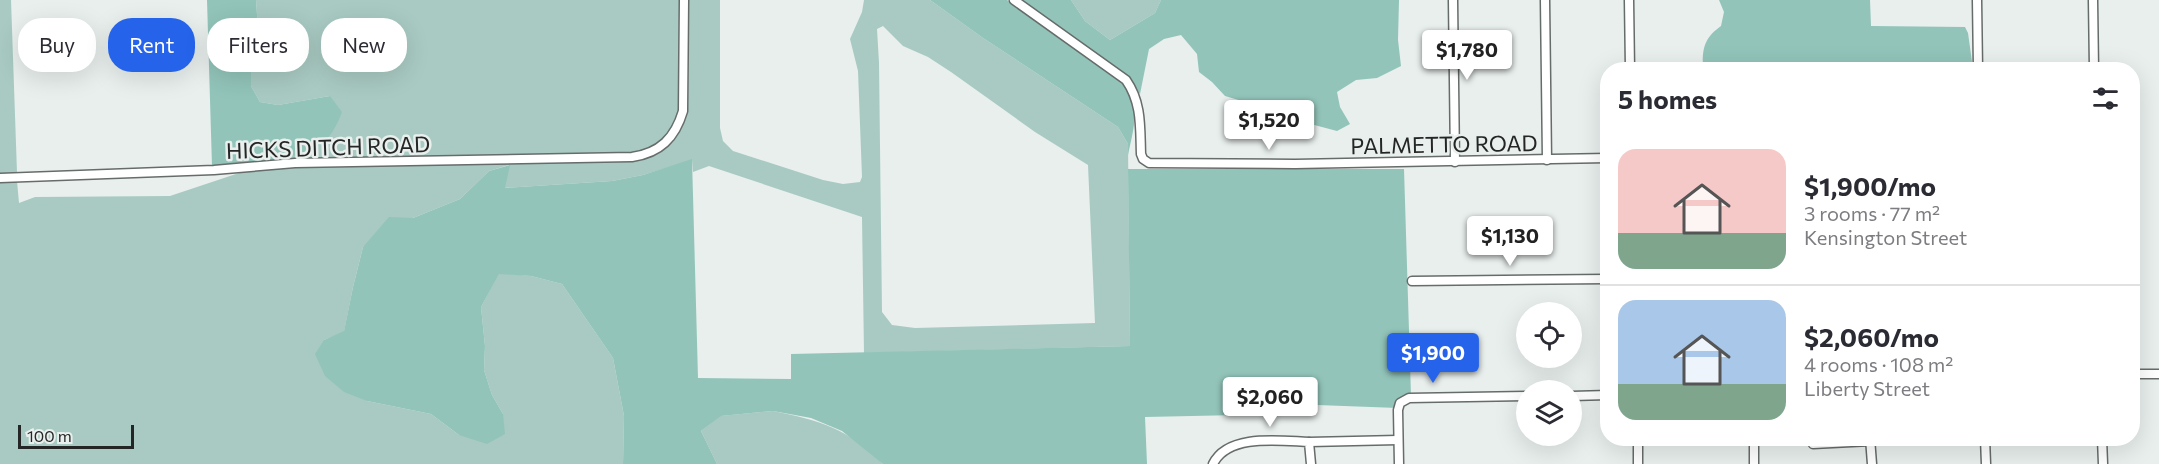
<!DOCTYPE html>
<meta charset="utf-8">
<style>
:root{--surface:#fff;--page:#f7f7f7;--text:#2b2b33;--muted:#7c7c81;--line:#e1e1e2;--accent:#2563eb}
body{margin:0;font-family:Commissioner,sans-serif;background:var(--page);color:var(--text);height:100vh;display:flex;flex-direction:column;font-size:22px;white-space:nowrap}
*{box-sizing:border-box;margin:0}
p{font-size:20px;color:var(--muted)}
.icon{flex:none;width:33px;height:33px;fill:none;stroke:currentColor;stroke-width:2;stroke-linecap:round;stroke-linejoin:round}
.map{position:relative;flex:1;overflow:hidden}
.side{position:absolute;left:1600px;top:62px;width:540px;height:384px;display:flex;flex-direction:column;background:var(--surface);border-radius:24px;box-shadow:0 6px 24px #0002}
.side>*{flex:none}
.guide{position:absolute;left:18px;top:18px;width:570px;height:54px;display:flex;gap:12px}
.tools{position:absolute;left:1516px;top:302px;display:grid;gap:12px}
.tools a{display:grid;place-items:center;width:66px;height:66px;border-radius:50%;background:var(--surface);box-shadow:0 6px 24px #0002;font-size:30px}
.scale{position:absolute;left:18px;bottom:15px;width:116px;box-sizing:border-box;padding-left:6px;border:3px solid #242626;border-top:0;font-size:16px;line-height:21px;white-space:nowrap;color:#242626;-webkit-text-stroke:4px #e8efed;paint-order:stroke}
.price{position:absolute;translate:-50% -51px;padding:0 14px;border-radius:6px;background:#fff;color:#222;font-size:20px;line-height:39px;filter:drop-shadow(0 2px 3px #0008)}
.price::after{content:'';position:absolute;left:50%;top:36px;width:18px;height:14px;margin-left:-9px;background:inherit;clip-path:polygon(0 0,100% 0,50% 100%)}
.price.on{background:var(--accent);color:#fff}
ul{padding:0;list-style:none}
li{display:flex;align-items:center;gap:18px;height:150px;padding:0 18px}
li+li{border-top:2px solid var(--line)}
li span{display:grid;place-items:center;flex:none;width:168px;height:120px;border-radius:18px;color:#555}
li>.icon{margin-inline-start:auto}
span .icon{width:72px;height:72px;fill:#fffc;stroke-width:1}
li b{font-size:26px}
h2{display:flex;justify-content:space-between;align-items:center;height:72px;padding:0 18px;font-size:26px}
.chip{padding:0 21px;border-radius:24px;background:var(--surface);box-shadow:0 6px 24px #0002;font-size:21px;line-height:54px}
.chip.on{background:var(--accent);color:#fff}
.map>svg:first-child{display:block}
.green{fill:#a8cac2;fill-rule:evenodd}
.forest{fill:#92c4b9}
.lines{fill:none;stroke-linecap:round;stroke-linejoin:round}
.minor-casing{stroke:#666c6a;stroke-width:11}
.minor{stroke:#fff;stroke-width:8}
.labels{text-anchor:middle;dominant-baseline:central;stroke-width:5;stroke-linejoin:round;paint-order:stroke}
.street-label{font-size:22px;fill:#242626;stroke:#e8efed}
</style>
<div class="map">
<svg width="2159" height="464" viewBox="0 0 2159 464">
<rect width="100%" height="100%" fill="#e8efed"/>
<g class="green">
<polygon points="0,0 11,0 17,173 0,174"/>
<path d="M256 0H680L679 111C671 137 659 149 631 153L284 159 318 147 330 96 278 105 260 102 251 86V62L257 47 258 29Z"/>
<path d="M689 0H720V128L723 141 733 151 823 180 843 184 860 182 862 177 858 71 850 39 862 12 864 0H930L983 38 1118 127 1128 144 1130 346 864 353 862 217 709 166 693 172 692 160 643 175 612 181 504 188 509 165 489 171 460 199 413 218 363 247 353 287 344 332 324 340 367 401 431 414 459 435 503 414 492 395 484 370 485 346 481 307 499 273 531 276 562 284 613 358 624 416 623 464H0V182L17 181 19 203 35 197 170 196 242 172 295 167 632 161C664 157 678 143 688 112ZM883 26 903 46 928 57 951 72 1035 132 1088 165 1095 323 915 328 892 325 882 312 879 63 877 29Z"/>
<polygon points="1071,0 1161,0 1155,13 1110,40 1085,21"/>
<path d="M773 411C819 420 849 429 883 464H717L701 431 720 416Z"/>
</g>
<g class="forest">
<path d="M207 0H256L258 29 257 47 251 62V86L260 102 278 105 330 96 342 112C337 125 331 138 318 146 295 162 241 163 212 166Z"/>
<path d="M930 0H1007L1123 82C1141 108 1134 126 1128 155V144L1118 127 983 38Z"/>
<polygon points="1021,0 1071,0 1085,21 1110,40 1155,13 1161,0 1399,0 1398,40 1401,66 1377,78 1356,80 1337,92 1340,107 1350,124 1337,131 1288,118 1266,108 1225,96 1212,82 1199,72 1197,54 1181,35 1164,39 1149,49 1140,94 1129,77"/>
<path d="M1719 0H1870L1871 26 1965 27 1968 33 1973 69H1703C1702 49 1704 38 1721 26L1724 12Z"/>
<polygon points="692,159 698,378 791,379 791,354 1130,346 1128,169 1404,169 1411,396 1398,408 1290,404 1254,408 1238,415 1145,417 1147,464 883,464 842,431 811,418 773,411 721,416 701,431 717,464 623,464 624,416 613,358 562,284 531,276 499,274 481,307 485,346 484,370 492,395 503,414 505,434 487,444 459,435 431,414 367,401 344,392 325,376 315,354 324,340 344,331 353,287 363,247 389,217 413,218 460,199 489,171 510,165 505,188 612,181 643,175"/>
</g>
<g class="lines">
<g class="minor-casing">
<g id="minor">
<path d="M1014 0 1126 80C1142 103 1140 127 1141 154L1143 159 1149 163 1295 164 1608 158"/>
<polyline points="1453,0 1455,162"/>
<polyline points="1545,0 1547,160"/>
<polyline points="1629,0 1630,69"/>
<polyline points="1977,0 1978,69"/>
<polyline points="2093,0 2094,69"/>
<path d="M0 178 214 170 295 163 632 157C660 153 675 138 683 111L684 0"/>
<polyline points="1412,281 1608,279"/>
<polyline points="2133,374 2159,374"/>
<polyline points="1572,396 1608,395"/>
<polyline points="1638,438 1638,464"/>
<polyline points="1754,438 1754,464"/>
<polyline points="1870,438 1872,464"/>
<polyline points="1985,438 1986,464"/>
<polyline points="2102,438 2103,464"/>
<polyline points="1309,442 1398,440"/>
<polyline points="1813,444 1871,441"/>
<path d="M1213 464C1228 433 1281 441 1309 442L1311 464"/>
<polyline points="1399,464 1398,410 1400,403 1409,398 1527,396"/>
</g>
</g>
<use href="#minor" class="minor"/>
</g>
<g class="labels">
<g class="street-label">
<text transform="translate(1444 144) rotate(-1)">PALMETTO ROAD</text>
<text transform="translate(328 147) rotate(-2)">HICKS DITCH ROAD</text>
</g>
</g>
</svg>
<div class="tools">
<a><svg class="icon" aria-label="locate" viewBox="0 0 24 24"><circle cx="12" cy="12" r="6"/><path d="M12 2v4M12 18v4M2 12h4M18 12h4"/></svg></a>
<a><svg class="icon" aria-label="layers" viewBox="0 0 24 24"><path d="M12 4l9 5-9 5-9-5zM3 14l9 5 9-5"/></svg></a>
</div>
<div class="scale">100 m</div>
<b class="price" style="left:1467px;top:81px">$1,780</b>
<b class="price" style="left:1269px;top:151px">$1,520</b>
<b class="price" style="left:1510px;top:267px">$1,130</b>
<b class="price on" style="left:1433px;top:384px">$1,900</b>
<b class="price" style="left:1270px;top:428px">$2,060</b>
<div class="guide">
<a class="chip">Buy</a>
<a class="chip on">Rent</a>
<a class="chip">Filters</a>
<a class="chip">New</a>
</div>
<section class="side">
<h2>5 homes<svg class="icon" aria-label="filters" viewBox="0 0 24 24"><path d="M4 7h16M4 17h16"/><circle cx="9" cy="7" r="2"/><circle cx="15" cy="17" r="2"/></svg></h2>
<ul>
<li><span style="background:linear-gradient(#f6c9c9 70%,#7fa58c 0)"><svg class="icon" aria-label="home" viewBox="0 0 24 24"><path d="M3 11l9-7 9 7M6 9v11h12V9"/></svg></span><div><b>$1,900/mo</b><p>3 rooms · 77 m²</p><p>Kensington Street</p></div></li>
<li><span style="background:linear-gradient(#a9c7e8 70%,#7fa58c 0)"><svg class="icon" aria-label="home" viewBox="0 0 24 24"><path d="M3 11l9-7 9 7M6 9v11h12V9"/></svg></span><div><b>$2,060/mo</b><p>4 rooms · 108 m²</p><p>Liberty Street</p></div></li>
</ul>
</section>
</div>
